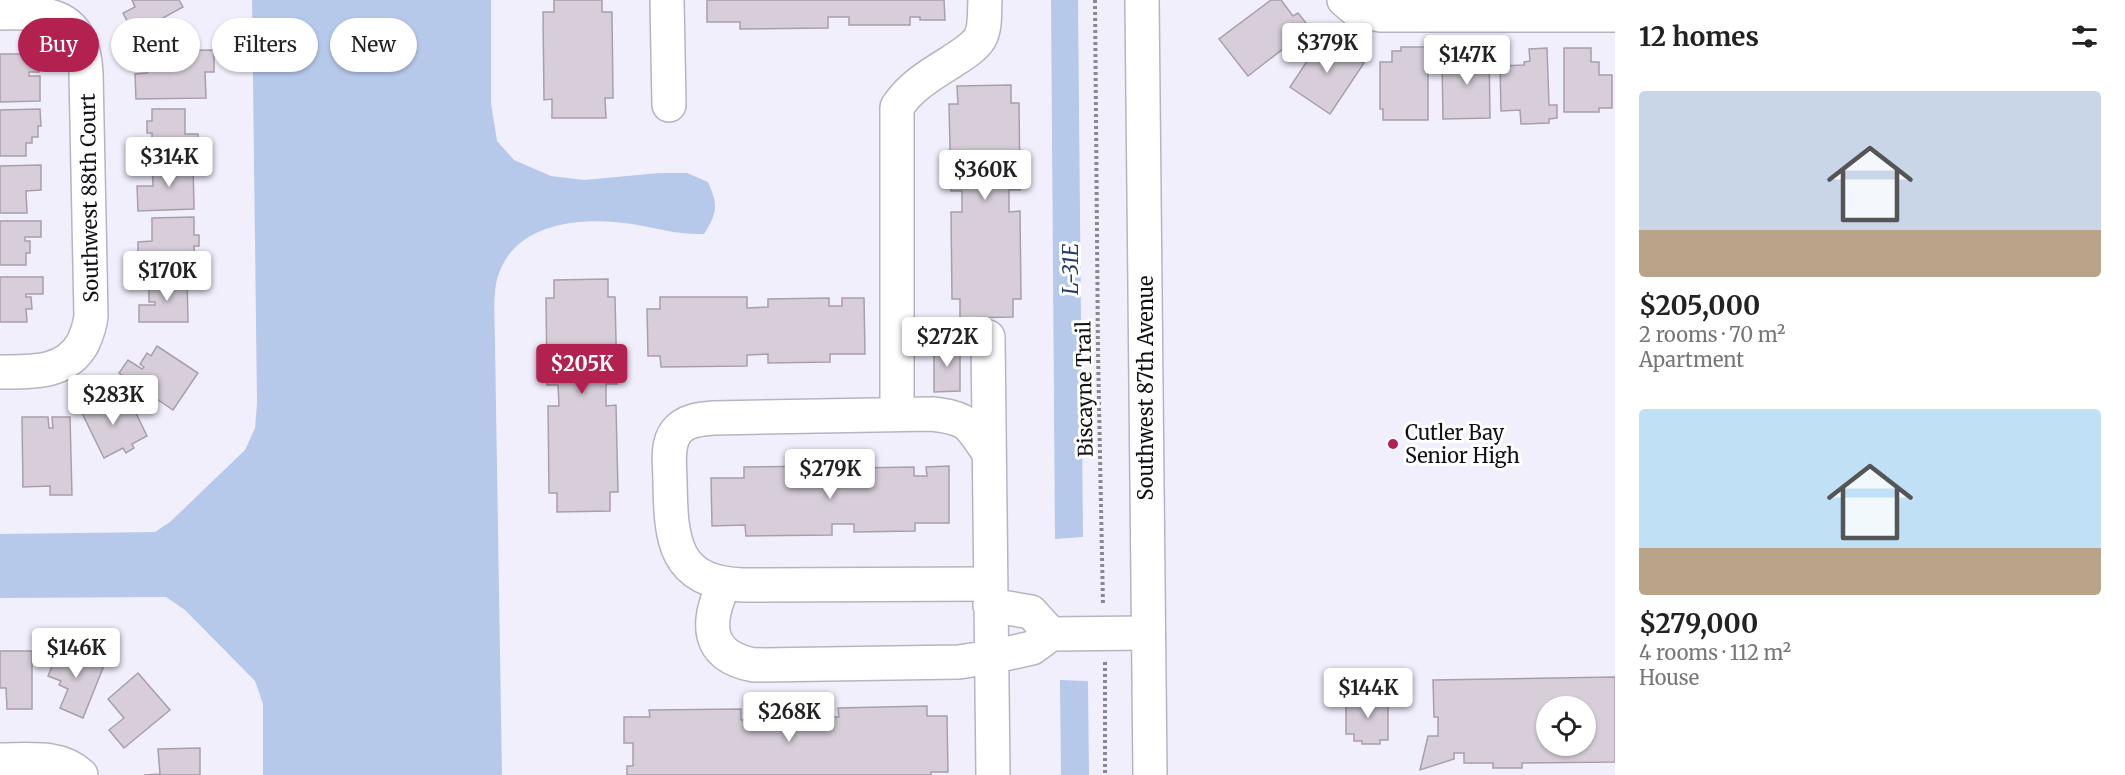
<!DOCTYPE html>
<meta charset="utf-8">
<style>
:root{--surface:#fff;--page:#f2f2f2;--text:#222;--muted:#767676;--accent:#b2214f}
body{margin:0;font-family:Merriweather,serif;background:var(--page);color:var(--text);height:100vh;display:flex;flex-direction:column;font-size:22px;white-space:nowrap}
*{box-sizing:border-box;margin:0}
p{font-size:20px;color:var(--muted)}
.icon{flex:none;width:33px;height:33px;fill:none;stroke:currentColor;stroke-width:2;stroke-linecap:round;stroke-linejoin:round}
.map{position:relative;flex:1;overflow:hidden}
.side{display:flex;flex-direction:column;background:var(--surface);width:510px}
.side>*{flex:none}
.guide{position:absolute;left:18px;top:18px;width:570px;height:54px;display:flex;gap:12px}
.tools{position:absolute;left:1536px;top:696px;display:grid;gap:12px}
.tools a{display:grid;place-items:center;width:60px;height:60px;border-radius:50%;background:var(--surface);box-shadow:0 2px 4px #0004;font-size:30px}
.price{position:absolute;translate:-50% -51px;padding:0 14px;border-radius:6px;background:#fff;color:#222;font-size:20px;line-height:39px;filter:drop-shadow(0 2px 3px #0008)}
.price::after{content:'';position:absolute;left:50%;top:36px;width:18px;height:14px;margin-left:-9px;background:inherit;clip-path:polygon(0 0,100% 0,50% 100%)}
.price.on{background:var(--accent);color:#fff}
ul{padding:0;list-style:none}
li{display:grid;align-content:center;gap:12px;height:318px;padding:0 24px}
li span{display:grid;place-items:center;height:186px;border-radius:6px;color:#555}
li>.icon{margin-inline-start:auto}
span .icon{width:108px;height:108px;fill:#fffc;stroke-width:1}
li b{font-size:26px}
h2{display:flex;justify-content:space-between;align-items:center;height:72px;padding:0 24px;font-size:26px}
.pill{padding:0 21px;border-radius:27px;background:var(--surface);box-shadow:0 2px 4px #0004;font-size:21px;line-height:54px}
.pill.on{background:var(--accent);color:#fff}
main{display:flex;flex:1;min-height:0}
.map>svg:first-child{display:block}
.water{fill:#b7c9eb}
.building{fill:#d7ceda;stroke:#a89fab;stroke-width:1.5;fill-rule:evenodd}
.lines{fill:none;stroke-linecap:round;stroke-linejoin:round}
.minor-casing{stroke:#b7b4c1;stroke-width:36}
.path{stroke:#8a8791;stroke-width:4;stroke-dasharray:3 3;stroke-linecap:butt}
.minor{stroke:#fff;stroke-width:33}
.poi-dot{fill:#b2214f;stroke:#fff;stroke-width:2}
.labels{text-anchor:middle;dominant-baseline:central;stroke-width:6;stroke-linejoin:round;paint-order:stroke}
.street-label{font-size:20px;fill:#111015;stroke:#fff}
.poi-label{font-size:20px;fill:#111015;stroke:#fff;text-anchor:start}
.water-label{font-size:21px;font-style:italic;fill:#263c68;stroke:#fff}
</style>
<main>
<div class="map">
<svg width="1615" height="775" viewBox="0 0 1615 775">
<rect width="100%" height="100%" fill="#f2effd"/>
<g class="water">
<path d="M252 0H491V103L497 141 514 160 551 176 584 180 659 173H687L708 182C718 205 718 212 704 234 679 235 656 228 632 224 580 216 509 222 496 284 493 301 495 326 495 344L502 775H263V704L255 681 185 610 166 597 0 598V534L155 532 170 522 245 450 255 428 257 403Z"/>
<polygon points="1051,0 1078,0 1083,537 1055,539"/>
<polygon points="1060,680 1088,681 1089,775 1061,775"/>
</g>
<g class="building">
<polygon points="132,0 179,0 183,7 134,34 123,13 135,7"/>
<polygon points="554,0 602,0 602,12 612,12 613,98 605,98 606,118 552,118 552,99 544,100 543,12 554,12"/>
<polygon points="707,0 944,0 945,20 920,20 920,17 910,17 910,25 849,25 849,17 828,17 828,28 740,29 740,22 707,22"/>
<polygon points="1271,0 1281,0 1293,16 1298,13 1310,28 1248,76 1219,39"/>
<polygon points="1323,37 1336,46 1340,41 1354,50 1351,55 1364,63 1330,114 1290,87"/>
<polygon points="1401,47 1428,47 1428,120 1383,120 1383,109 1380,109 1380,62 1392,62 1392,51 1401,51"/>
<polygon points="1489,48 1490,118 1443,119 1442,60 1466,59 1466,56 1471,56 1471,49"/>
<polygon points="1547,48 1549,105 1557,105 1557,118 1549,119 1549,123 1521,124 1520,110 1501,111 1500,66 1524,65 1524,62 1530,61 1529,49"/>
<polygon points="1564,48 1591,48 1591,62 1599,62 1599,75 1612,75 1612,108 1599,108 1599,112 1564,112"/>
<polygon points="214,50 214,72 205,72 206,98 136,99 135,74 147,73 147,69 135,69 135,51"/>
<polygon points="0,54 39,54 39,72 29,72 29,76 40,76 40,101 0,102"/>
<polygon points="1011,85 1011,103 1019,103 1020,190 1009,190 1009,212 1020,211 1021,299 1013,299 1013,317 960,318 960,299 952,299 951,212 962,212 962,191 951,191 949,104 958,104 957,86"/>
<polygon points="40,109 41,126 38,126 38,137 32,137 32,143 26,143 26,156 0,156 0,110"/>
<polygon points="152,109 185,109 185,134 198,134 198,152 185,152 185,154 137,154 137,138 152,138 152,133 147,133 147,121 152,121"/>
<polygon points="193,161 194,209 138,211 137,186 153,186 152,162"/>
<polygon points="41,165 41,190 26,191 27,213 0,213 0,166"/>
<polygon points="194,217 194,235 199,235 199,246 194,246 195,265 138,267 138,242 152,241 152,218"/>
<polygon points="0,221 41,221 41,237 25,237 25,241 30,241 30,253 26,253 26,265 0,265"/>
<polygon points="0,277 43,277 43,294 26,294 26,297 31,297 32,309 26,309 27,322 0,322"/>
<polygon points="156,277 187,277 188,322 139,322 139,305 155,305 155,302 149,302 149,289 156,289"/>
<polygon points="608,279 608,297 615,297 617,384 606,384 606,406 616,405 618,492 610,492 610,511 557,512 557,493 549,493 548,406 559,406 558,385 547,385 546,298 554,298 554,280"/>
<polygon points="660,297 747,297 747,308 768,307 768,299 829,298 829,306 842,306 842,298 864,298 865,354 830,354 830,362 768,363 768,354 747,355 747,366 661,367 660,356 648,356 647,309 660,309"/>
<polygon points="934,344 960,344 960,391 934,392"/>
<polygon points="157,346 198,373 173,410 119,373 128,360 142,369 144,367 140,364 147,353 151,356"/>
<polygon points="102,396 109,410 129,399 147,436 132,444 134,448 126,453 123,448 104,458 79,407"/>
<polygon points="22,417 48,417 49,428 53,428 52,417 70,417 72,495 50,495 50,486 23,487"/>
<polygon points="832,466 832,477 853,476 853,468 914,467 914,476 927,476 926,467 949,466 949,523 915,523 915,531 854,532 854,524 832,524 832,535 746,536 745,525 712,526 711,478 744,478 744,467"/>
<polygon points="61,645 105,663 83,718 60,708 68,689 59,685 61,681 48,676"/>
<polygon points="0,651 32,651 32,709 7,709 6,688 0,688"/>
<polygon points="138,673 170,710 124,748 109,730 124,718 108,699"/>
<path d="M1615 677V762L1522 763V768H1493V763H1464V753H1454V759L1420 770 1428 736H1438V717H1434L1433 680ZM1546 706H1586V746H1546Z"/>
<polygon points="1354,695 1388,695 1388,740 1380,740 1380,744 1362,744 1362,741 1354,741 1354,734 1346,734 1346,702 1354,702"/>
<polygon points="927,706 927,716 947,716 948,772 931,772 931,775 627,775 627,766 633,766 633,743 624,743 624,717 650,717 649,710 741,709 741,720 757,720 757,711 822,710 822,717 839,717 838,708"/>
<polygon points="200,748 200,775 144,775 160,774 158,749"/>
</g>
<g class="lines">
<g class="minor-casing">
<g id="minor">
<polyline points="667,0 669,105"/>
<polyline points="1142,0 1150,775"/>
<polyline points="1344,0 1356,10 1381,15 1615,15"/>
<path d="M0 13C50 12 83 13 86 73L91 316C90 326 87 334 83 343 66 374 31 372 0 372"/>
<polyline points="988,337 993,775"/>
<path d="M897 414V107C910 87 930 75 951 62 960 56 974 48 980 38 986 27 984 12 985 0"/>
<path d="M988 452C969 423 967 418 932 414L714 418C701 419 685 420 676 432 666 445 670 466 670 482 671 539 673 583 743 585L990 584"/>
<path d="M724 584C706 622 705 656 754 665L959 662 991 657 1032 648 1051 634 1147 633"/>
<polyline points="990,605 1031,612 1051,634"/>
<path d="M0 760C28 760 60 755 81 775"/>
</g>
</g>
<g class="path">
<polyline points="1095,0 1098,353 1103,606"/>
<polyline points="1105,662 1105,775"/>
</g>
<use href="#minor" class="minor"/>
</g>
<circle class="poi-dot" cx="1393" cy="444" r="6"/>
<g class="labels">
<g class="street-label">
<text transform="translate(89 198) rotate(-91)">Southwest 88th Court</text>
<text transform="translate(1145 388) rotate(-90)">Southwest 87th Avenue</text>
<text transform="translate(1084 389) rotate(-91)">Biscayne Trail</text>
</g>
<g class="poi-label">
<text x="1405" y="432">Cutler Bay<tspan x="1405" dy="23">Senior High</tspan></text>
</g>
<g class="water-label">
<text transform="translate(1070 269) rotate(-90)">L-31E</text>
</g>
</g>
</svg>
<div class="tools">
<a><svg class="icon" aria-label="locate" viewBox="0 0 24 24"><circle cx="12" cy="12" r="6"/><path d="M12 2v4M12 18v4M2 12h4M18 12h4"/></svg></a>
</div>
<b class="price" style="left:1327px;top:74px">$379K</b>
<b class="price" style="left:1467px;top:86px">$147K</b>
<b class="price" style="left:169px;top:188px">$314K</b>
<b class="price" style="left:985px;top:201px">$360K</b>
<b class="price" style="left:167px;top:302px">$170K</b>
<b class="price" style="left:947px;top:368px">$272K</b>
<b class="price on" style="left:582px;top:395px">$205K</b>
<b class="price" style="left:113px;top:426px">$283K</b>
<b class="price" style="left:830px;top:500px">$279K</b>
<b class="price" style="left:76px;top:679px">$146K</b>
<b class="price" style="left:1368px;top:719px">$144K</b>
<b class="price" style="left:789px;top:743px">$268K</b>
<div class="guide">
<a class="pill on">Buy</a>
<a class="pill">Rent</a>
<a class="pill">Filters</a>
<a class="pill">New</a>
</div>
</div>
<section class="side">
<h2>12 homes<svg class="icon" aria-label="filters" viewBox="0 0 24 24"><path d="M4 7h16M4 17h16"/><circle cx="9" cy="7" r="2"/><circle cx="15" cy="17" r="2"/></svg></h2>
<ul>
<li><span style="background:linear-gradient(#c9d6e8 75%,#b9a48a 0)"><svg class="icon" aria-label="home" viewBox="0 0 24 24"><path d="M3 11l9-7 9 7M6 9v11h12V9"/></svg></span><div><b>$205,000</b><p>2 rooms · 70 m²</p><p>Apartment</p></div></li>
<li><span style="background:linear-gradient(#bfe0f5 75%,#b9a48a 0)"><svg class="icon" aria-label="home" viewBox="0 0 24 24"><path d="M3 11l9-7 9 7M6 9v11h12V9"/></svg></span><div><b>$279,000</b><p>4 rooms · 112 m²</p><p>House</p></div></li>
</ul>
</section>
</main>
